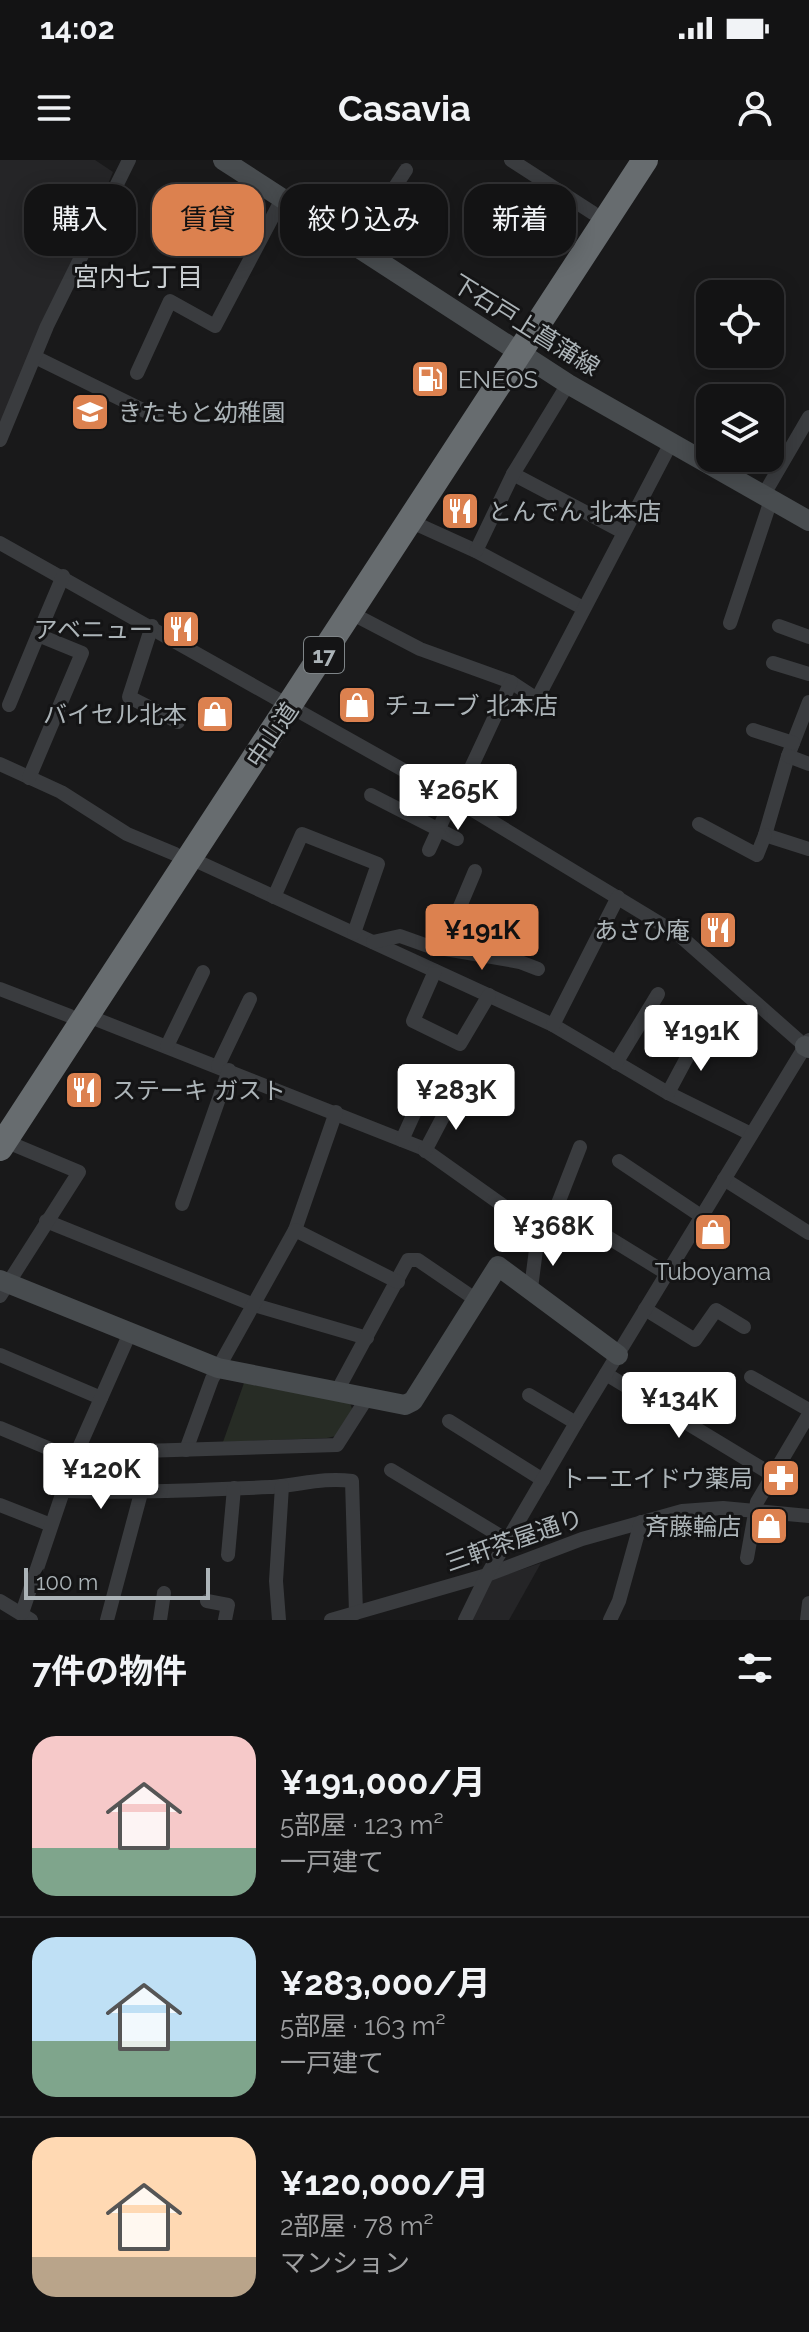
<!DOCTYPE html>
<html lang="ja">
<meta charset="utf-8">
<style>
:root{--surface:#131314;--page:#202022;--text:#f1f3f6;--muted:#9d9ea0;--line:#323234;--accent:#dc814f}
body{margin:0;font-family:Raleway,"Noto Sans JP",sans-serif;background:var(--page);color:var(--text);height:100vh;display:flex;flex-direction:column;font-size:30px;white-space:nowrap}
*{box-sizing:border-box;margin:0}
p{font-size:26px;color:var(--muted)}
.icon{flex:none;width:44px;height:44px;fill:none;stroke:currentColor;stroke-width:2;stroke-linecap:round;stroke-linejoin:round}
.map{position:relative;height:1460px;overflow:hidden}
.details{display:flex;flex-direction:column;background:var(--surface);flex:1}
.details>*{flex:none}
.top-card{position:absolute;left:24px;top:24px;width:762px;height:72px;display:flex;gap:16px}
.tools{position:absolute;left:696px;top:120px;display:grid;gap:16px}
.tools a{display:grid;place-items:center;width:88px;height:88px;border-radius:16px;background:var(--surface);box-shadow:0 4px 20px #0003,0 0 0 2px var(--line);font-size:40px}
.scale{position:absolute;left:24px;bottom:20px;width:186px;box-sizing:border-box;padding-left:8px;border:4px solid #acb4b8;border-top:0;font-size:22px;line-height:28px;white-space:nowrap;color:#acb4b8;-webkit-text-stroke:6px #141415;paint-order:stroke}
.price{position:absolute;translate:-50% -68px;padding:0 18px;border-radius:8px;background:#fff;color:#222;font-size:26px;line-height:52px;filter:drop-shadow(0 2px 4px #0008)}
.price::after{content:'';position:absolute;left:50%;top:48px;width:24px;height:18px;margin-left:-12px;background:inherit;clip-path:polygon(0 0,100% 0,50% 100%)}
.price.selected{background:var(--accent);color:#111}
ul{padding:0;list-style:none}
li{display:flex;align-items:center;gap:24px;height:200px;padding:0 32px}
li+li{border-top:2px solid var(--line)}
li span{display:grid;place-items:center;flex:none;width:224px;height:160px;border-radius:24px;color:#555}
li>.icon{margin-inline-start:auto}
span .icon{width:96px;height:96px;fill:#fffc;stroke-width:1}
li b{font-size:34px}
h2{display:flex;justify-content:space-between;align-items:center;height:96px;padding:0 32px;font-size:34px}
.chip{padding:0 28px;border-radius:24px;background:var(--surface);box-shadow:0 4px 20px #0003,0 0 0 2px var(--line);font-size:28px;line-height:72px}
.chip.selected{background:var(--accent);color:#111}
.status{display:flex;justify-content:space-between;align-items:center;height:56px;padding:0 40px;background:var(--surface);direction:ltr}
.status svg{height:22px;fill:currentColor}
header{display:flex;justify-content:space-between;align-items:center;height:104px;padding:0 32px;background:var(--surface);font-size:36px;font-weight:700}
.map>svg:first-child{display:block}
.built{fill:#252527}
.green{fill:#272c25}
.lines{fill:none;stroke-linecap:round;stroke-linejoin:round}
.street{stroke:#3a3c3f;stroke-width:14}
.secondary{stroke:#484c4f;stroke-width:20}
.highway{stroke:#676c6f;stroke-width:26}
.labels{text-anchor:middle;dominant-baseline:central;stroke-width:6;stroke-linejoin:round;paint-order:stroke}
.shield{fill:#141415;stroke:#7e8487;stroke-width:2}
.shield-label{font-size:22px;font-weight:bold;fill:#acb4b8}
.street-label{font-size:24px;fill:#acb4b8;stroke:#141415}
.poi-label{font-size:24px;fill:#acb4b8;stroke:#141415;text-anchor:start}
.neighbourhood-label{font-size:26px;fill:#cdd2d5;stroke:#141415}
</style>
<div class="status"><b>14:02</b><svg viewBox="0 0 49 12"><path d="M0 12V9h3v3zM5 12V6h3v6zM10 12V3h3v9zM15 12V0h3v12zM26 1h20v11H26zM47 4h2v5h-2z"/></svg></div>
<header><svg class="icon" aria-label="menu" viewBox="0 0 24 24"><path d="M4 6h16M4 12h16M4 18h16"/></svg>Casavia<svg class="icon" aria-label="person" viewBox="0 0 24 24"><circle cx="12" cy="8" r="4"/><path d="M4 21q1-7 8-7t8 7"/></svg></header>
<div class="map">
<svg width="809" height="1460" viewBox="0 0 809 1460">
<rect width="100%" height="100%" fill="#19191a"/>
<g class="built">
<polygon points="0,0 95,0 113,12 0,280"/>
<polygon points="541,1403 509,1460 471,1460 490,1420"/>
</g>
<polygon class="green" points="244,1223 350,1243 352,1249 336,1276 327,1278 223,1282"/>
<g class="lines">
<g class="street">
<polyline points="511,0 593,53"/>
<polyline points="355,88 406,10"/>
<polyline points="35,197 157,257"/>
<polyline points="137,213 170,141 215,166 282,39"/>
<polyline points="0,280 47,166 129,0"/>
<polyline points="513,314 623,372"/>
<polyline points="763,336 809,257"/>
<polyline points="412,362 476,391 583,448"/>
<polyline points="0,383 453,638 679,775 805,886"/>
<polyline points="476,391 513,314 568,224"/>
<polyline points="351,453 420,489 511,522 537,539 671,283"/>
<polyline points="730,463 771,340"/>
<polyline points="152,466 129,537 178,562"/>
<polyline points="779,466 809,477"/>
<polyline points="773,503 809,514"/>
<polyline points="809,542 788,596 765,675 809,689"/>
<polyline points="9,545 38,475"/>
<polyline points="753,570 793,583"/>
<polyline points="788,596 809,604"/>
<polyline points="0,604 61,632 127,674 175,694"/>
<polyline points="29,618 82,493 38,475 63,416"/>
<polyline points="371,635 457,679"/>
<polyline points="456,640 511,522"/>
<polyline points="699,664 757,695 765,675"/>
<polyline points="429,690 453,638"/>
<polyline points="190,698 553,865 668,933 751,974"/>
<polyline points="274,737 302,674 378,704 354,773"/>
<polyline points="373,782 400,776 428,786 520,802 538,809"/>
<polyline points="442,789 475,711"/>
<polyline points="435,811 413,861 460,884 489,835"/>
<polyline points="0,829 70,856"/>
<polyline points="88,856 422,988 505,1047 537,1082"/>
<polyline points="553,865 618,737"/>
<polyline points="167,886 203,812"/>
<polyline points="616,903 658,834"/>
<polyline points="218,906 250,839"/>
<polyline points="668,933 699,875"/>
<polyline points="402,980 431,916"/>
<polyline points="425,991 454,936"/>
<polyline points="619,1001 701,1056"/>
<polyline points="724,1019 809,1073"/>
<polyline points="182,1044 229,910"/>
<polyline points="557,1046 666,1113"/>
<polyline points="46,1061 254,1145 367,1178"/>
<polyline points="295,1070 336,952"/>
<polyline points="531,1128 537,1082 557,1046 580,987"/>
<polyline points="0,1136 79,1012 5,981"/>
<polyline points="645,1149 695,1180 716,1150 744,1167"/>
<polyline points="0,1195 101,1238"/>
<polyline points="606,1214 771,1314"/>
<polyline points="751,1217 809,1250"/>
<polyline points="336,1233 408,1100 418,1100 475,1139"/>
<polyline points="529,1235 576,1263"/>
<polyline points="449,1261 543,1320"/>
<polyline points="0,1268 74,1299"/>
<polyline points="186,1290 212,1219 295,1070 398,1122"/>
<polyline points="77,1293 337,1285 367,1238"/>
<polyline points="391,1310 507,1380"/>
<path d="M63 1331C133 1333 202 1330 272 1327 300 1325 324 1317 352 1321L356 1453"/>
<polyline points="0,1345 51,1365"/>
<polyline points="228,1395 234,1328"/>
<polyline points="747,1398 757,1342 809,1254"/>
<polyline points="0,1441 31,1460"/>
<polyline points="207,1441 228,1445 225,1460"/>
<polyline points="22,1453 74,1299 129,1175"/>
<polyline points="107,1460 141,1333"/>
<polyline points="160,1460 164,1433"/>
<polyline points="279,1460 276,1421 282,1326"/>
<polyline points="331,1460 487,1415 582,1379 682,1351 723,1348 809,1356"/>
<polyline points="465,1460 487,1415 576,1263 809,880"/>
<polyline points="610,1460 619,1441 641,1362"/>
<polyline points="807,1460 809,1443"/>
</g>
<g class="secondary">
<polyline points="223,0 568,224 809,361"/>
<polyline points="805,886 809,888"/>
<polyline points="0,1120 218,1208 405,1245 413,1241 498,1106 618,1195"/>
</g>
<polyline class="highway" points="0,988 645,0"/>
</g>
<defs>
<g id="fuel-square" transform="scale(2)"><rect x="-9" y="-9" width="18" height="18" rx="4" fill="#dc814f" stroke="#141415"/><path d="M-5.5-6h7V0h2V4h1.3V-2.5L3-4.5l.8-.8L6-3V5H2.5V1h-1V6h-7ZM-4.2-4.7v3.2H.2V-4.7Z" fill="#fff"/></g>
<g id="school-square" transform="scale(2)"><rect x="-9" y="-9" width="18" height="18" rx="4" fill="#dc814f" stroke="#141415"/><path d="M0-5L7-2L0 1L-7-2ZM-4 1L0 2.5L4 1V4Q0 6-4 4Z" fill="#fff"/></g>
<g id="restaurant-square" transform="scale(2)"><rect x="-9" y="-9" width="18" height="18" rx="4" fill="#dc814f" stroke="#141415"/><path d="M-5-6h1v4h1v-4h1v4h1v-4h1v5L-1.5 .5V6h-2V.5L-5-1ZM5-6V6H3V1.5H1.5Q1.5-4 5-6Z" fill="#fff"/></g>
<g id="shop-square" transform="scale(2)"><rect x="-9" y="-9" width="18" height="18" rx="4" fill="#dc814f" stroke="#141415"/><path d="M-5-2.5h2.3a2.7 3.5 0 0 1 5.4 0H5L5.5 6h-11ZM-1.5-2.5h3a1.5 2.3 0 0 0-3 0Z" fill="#fff"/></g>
<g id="pharmacy-square" transform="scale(2)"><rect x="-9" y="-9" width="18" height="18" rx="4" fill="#dc814f" stroke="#141415"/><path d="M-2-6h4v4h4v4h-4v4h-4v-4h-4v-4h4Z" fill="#fff"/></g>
</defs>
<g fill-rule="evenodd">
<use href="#fuel-square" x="430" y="219"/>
<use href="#school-square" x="90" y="252"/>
<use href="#restaurant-square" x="460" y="351"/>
<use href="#restaurant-square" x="181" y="469"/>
<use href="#shop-square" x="357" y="545"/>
<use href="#shop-square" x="215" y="554"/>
<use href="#restaurant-square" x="718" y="770"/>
<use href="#restaurant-square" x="84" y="930"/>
<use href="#shop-square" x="713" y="1072"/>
<use href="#pharmacy-square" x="781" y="1318"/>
<use href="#shop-square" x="769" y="1366"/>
</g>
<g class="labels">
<rect class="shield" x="304" y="477" width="40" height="36" rx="6"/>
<g class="shield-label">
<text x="324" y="495">17</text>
</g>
<g class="street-label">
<text transform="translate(526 165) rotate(32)">下石戸上菖蒲線</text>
<text transform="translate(272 575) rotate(-56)">中山道</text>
<text transform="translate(514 1380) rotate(-19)">三軒茶屋通り</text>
</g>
<g class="poi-label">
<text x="458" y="219">ENEOS</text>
<text x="118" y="252">きたもと幼稚園</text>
<text x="488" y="351">とんでん 北本店</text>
<text x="153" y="469" text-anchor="end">アベニュー</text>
<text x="385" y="545">チューブ 北本店</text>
<text x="187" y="554" text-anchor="end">バイセル北本</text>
<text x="690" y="770" text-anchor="end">あさひ庵</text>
<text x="112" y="930">ステーキ ガスト</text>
<text x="713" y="1111" text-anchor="middle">Tuboyama</text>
<text x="753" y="1318" text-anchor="end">トーエイドウ薬局</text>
<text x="741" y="1366" text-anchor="end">斉藤輪店</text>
</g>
<g class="neighbourhood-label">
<text x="138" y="117">宮内七丁目</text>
</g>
</g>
</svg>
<div class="tools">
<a><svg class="icon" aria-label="locate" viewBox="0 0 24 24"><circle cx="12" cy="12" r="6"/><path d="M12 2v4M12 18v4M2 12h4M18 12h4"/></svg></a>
<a><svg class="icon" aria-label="layers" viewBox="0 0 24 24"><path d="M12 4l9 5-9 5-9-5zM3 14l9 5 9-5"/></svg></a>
</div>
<div class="scale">100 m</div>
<b class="price" style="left:458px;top:672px">¥265K</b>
<b class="price selected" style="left:482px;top:812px">¥191K</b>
<b class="price" style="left:701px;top:913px">¥191K</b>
<b class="price" style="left:456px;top:972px">¥283K</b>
<b class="price" style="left:553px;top:1108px">¥368K</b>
<b class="price" style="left:679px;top:1280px">¥134K</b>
<b class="price" style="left:101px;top:1351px">¥120K</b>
<div class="top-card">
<a class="chip">購入</a>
<a class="chip selected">賃貸</a>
<a class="chip">絞り込み</a>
<a class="chip">新着</a>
</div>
</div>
<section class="details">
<h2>7件の物件<svg class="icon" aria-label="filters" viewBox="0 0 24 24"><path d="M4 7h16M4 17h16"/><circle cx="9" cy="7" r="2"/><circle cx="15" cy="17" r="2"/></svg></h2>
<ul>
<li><span style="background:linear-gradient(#f6c9c9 70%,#7fa58c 0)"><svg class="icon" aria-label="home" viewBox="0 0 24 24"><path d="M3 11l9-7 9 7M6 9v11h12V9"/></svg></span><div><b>¥191,000/月</b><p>5部屋 · 123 m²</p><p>一戸建て</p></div></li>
<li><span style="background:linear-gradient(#bfe0f5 65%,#7fa58c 0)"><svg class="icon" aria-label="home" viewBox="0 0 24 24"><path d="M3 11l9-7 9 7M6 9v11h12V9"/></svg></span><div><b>¥283,000/月</b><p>5部屋 · 163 m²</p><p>一戸建て</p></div></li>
<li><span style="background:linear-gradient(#ffd9b3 75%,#b9a48a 0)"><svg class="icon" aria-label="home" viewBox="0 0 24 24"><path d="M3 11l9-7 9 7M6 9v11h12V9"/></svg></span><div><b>¥120,000/月</b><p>2部屋 · 78 m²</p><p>マンション</p></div></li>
</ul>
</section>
